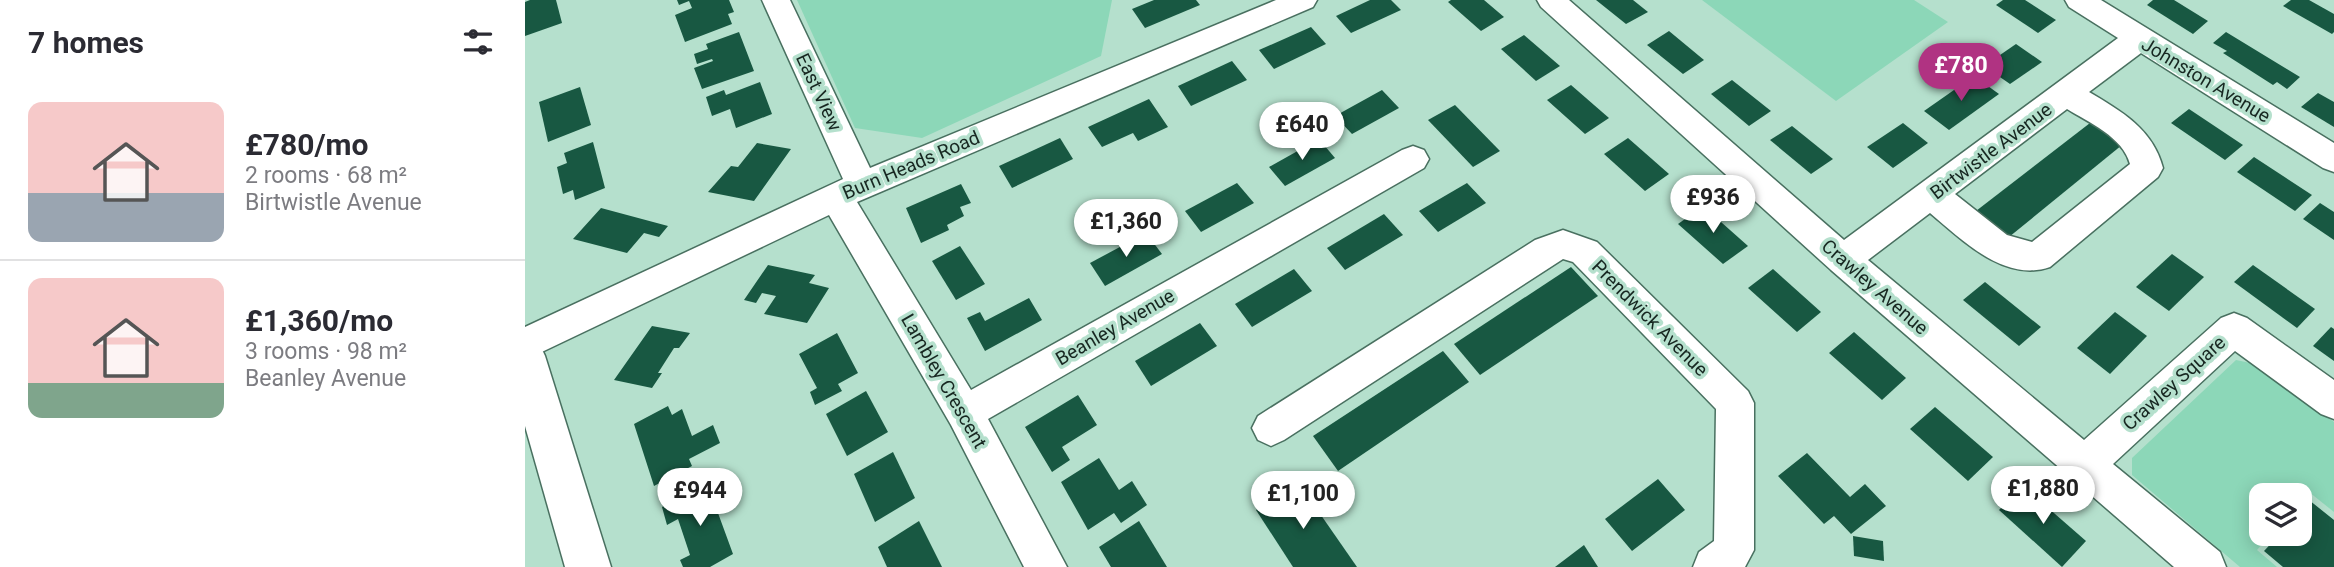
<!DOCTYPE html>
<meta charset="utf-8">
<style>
:root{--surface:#fff;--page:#f2f2f3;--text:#2b2b33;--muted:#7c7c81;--line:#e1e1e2;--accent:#b03382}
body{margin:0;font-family:Roboto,sans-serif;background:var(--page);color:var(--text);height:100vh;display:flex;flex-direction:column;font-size:26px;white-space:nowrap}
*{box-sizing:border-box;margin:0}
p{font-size:23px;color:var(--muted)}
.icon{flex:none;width:38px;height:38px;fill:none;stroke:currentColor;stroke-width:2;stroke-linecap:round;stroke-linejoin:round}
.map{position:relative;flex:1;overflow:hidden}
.details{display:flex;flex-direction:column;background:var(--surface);width:525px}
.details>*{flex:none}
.tools{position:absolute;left:1724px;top:483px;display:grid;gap:14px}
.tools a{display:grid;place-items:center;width:63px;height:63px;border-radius:14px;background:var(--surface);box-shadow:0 4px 18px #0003;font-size:35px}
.price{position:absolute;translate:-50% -60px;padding:0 16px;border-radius:24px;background:#fff;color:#222;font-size:23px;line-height:46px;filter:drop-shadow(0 2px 4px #0008)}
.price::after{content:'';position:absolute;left:50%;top:42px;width:21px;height:16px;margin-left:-10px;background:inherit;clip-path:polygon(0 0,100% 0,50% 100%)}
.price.selected{background:var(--accent);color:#fff}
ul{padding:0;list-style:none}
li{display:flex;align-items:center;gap:21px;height:175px;padding:0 28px}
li+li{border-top:2px solid var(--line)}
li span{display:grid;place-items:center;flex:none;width:196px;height:140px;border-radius:14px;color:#555}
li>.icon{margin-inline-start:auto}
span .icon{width:84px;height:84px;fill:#fffc;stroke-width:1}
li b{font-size:30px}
h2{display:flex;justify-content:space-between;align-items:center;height:84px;padding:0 28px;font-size:30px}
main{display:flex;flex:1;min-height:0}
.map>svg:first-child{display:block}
.green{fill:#8cd7b8}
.building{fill:#185842}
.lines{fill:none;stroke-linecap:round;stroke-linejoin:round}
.minor-casing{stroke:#497060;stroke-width:3}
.major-casing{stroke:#497060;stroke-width:3}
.minor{fill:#fff;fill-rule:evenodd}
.major{fill:#fff;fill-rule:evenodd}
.labels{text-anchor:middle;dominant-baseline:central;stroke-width:7;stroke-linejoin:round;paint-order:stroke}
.street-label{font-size:19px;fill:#172721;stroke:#b5e0cd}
</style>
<main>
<section class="details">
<h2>7 homes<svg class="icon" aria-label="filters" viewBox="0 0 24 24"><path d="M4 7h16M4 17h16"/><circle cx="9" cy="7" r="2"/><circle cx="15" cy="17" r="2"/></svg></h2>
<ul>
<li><span style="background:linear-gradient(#f6c9c9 65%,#9aa5b1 0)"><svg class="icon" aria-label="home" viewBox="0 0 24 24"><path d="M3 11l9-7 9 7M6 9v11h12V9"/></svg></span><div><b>£780/mo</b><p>2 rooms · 68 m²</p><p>Birtwistle Avenue</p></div></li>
<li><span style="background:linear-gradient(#f6c9c9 75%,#7fa58c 0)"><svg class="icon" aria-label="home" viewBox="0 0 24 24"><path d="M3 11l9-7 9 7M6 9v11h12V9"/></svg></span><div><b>£1,360/mo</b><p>3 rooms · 98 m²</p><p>Beanley Avenue</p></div></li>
</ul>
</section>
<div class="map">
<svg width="1809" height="567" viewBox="0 0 1809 567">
<rect width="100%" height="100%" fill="#b5e0cd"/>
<g class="green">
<polygon points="272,0 587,0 576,56 397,138 330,128"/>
<polygon points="1177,0 1389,0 1423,22 1311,101"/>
<polygon points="1711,360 1730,364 1809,422 1809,512 1784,492 1775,503 1774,495 1736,495 1736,534 1746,534 1732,550 1752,567 1715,567 1607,475 1607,458"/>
</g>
<g class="building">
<polygon points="5,0 31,0 37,23 0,36 0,2"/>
<polygon points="152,0 204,0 209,12 203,14 207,24 160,42 150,15 167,8 164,1 154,5"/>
<polygon points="629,0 671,0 675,5 620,28 607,9"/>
<polygon points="845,0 866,0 876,10 826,33 811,16"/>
<polygon points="926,0 959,0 979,17 956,31 923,2"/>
<polygon points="1071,0 1108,0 1123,12 1101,24"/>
<polygon points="1478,0 1500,0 1531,20 1513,33 1471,5"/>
<polygon points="1628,0 1649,0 1683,21 1668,34 1622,5"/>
<polygon points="1766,0 1784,0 1809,14 1809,32 1807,34 1758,6"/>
<polygon points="786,27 801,44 749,69 734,50"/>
<polygon points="1144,31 1179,60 1158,74 1122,45"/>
<polygon points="214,32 229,71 177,89 169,68 188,61 187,59 172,64 169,54 183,49 181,44"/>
<polygon points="1701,32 1775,77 1762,89 1752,82 1748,85 1698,53 1702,51 1688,43"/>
<polygon points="999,35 1035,66 1011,81 976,49"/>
<polygon points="1491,44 1517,62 1485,84 1459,66"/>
<polygon points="707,61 722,80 666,106 653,86"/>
<polygon points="1449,76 1474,94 1424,130 1399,111"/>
<polygon points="1207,80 1246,111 1224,126 1186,94"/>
<polygon points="235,82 247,114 211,128 205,109 187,116 181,97 199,90 201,95"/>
<polygon points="1046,85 1084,118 1060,134 1022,100"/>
<polygon points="55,87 66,125 23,142 14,102"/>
<polygon points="857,90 874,108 827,134 810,116"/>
<polygon points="1793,93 1809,102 1809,127 1776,107"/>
<polygon points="624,99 643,127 613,141 608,133 577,147 563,127"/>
<polygon points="930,105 975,151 948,167 903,120"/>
<polygon points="1664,109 1718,145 1700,160 1646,123"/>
<polygon points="1378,123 1403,143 1368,168 1342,147"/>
<polygon points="1565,123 1597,145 1484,237 1451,211"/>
<polygon points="1267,126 1308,159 1286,174 1245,140"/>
<polygon points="535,138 548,159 487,188 474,166"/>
<polygon points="1103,138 1144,174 1120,191 1079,154"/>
<polygon points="794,139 810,158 760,186 744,167"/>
<polygon points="68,142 80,188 50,200 48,190 38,194 32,167 42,163 39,153"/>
<polygon points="232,143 266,149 229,201 183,192 206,166 213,167"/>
<polygon points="1729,157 1787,195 1770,211 1712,172"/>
<polygon points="712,183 729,203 676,232 660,211"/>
<polygon points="942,183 961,203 913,232 894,211"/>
<polygon points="436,184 446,203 435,207 439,216 422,225 424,230 396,243 381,208"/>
<polygon points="1795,203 1809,212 1809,240 1778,219"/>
<polygon points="1178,206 1223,246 1198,264 1153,224"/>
<polygon points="76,208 143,226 134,237 119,233 102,253 48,239"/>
<polygon points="859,214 878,235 820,270 802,248"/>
<polygon points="621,233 637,254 580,286 565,263"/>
<polygon points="435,246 460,284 431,300 407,261"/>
<polygon points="1647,254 1679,277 1644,311 1611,287"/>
<polygon points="243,265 290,275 284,283 304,288 282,323 239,314 251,296 237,293 231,303 219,300"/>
<polygon points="1728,265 1790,309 1772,328 1709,282"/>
<polygon points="1046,267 1073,296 955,375 929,344"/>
<polygon points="769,269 787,291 727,327 710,304"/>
<polygon points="1248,269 1296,312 1272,332 1223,288"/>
<polygon points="1460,282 1516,327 1494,346 1438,300"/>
<polygon points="504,298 517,320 460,351 442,318 455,312 460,321"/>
<polygon points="1590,312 1622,336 1585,374 1552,348"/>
<polygon points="675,323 692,346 626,386 610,361"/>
<polygon points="127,326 165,333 154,348 149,348 133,373 137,373 127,388 89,380"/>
<polygon points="1806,327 1809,329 1809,361 1788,346"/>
<polygon points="1329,332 1381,378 1357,400 1304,353"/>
<polygon points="312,333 333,373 313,384 317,391 290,405 285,392 292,388 274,354"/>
<polygon points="918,351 944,382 813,471 788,436"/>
<polygon points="341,391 363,432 322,456 301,414"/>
<polygon points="553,395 572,425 537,447 545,460 527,472 500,427"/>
<polygon points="143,406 147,415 157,409 167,436 188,425 195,443 164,459 167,466 129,486 109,424"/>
<polygon points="1410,407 1468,457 1443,481 1385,429"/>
<polygon points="368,452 390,498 350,522 329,474"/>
<polygon points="1282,453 1325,497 1340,484 1361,506 1326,534 1309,516 1299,524 1253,476"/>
<polygon points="574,458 594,490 607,481 622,505 596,523 589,513 563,530 536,482"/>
<polygon points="1133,479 1160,510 1107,551 1080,519"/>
<polygon points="773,482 832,567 768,567 731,510"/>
<polygon points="182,483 208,554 185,567 158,567 155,560 165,555 153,519 142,525 137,507"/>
<polygon points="1498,486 1561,541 1537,567 1474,510"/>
<polygon points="1784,500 1809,520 1809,567 1758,567 1739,551 1755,534 1774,534 1774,512"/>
<polygon points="394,521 417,567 362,567 353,547"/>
<polygon points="614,521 642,567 586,567 574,547"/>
<polygon points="1328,536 1358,541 1359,561 1329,556"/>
<polygon points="1059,545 1073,567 1030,567"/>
</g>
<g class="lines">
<g class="minor-casing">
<g id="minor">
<polygon points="237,0 265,0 345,168 751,0 792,0 788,7 332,202 446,390 877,150 888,146 899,150 904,159 899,168 463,419 542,567 499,567 426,425 304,215 0,360 0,327 318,179"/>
<path d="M1012 0H1044L1319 240 1593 38 1544 7 1540 0H1576L1809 143V172L1798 168 1616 53 1564 92C1596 111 1628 129 1638 168L1633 177 1525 267C1480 283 1437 240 1405 213L1343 260 1559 440 1696 318 1709 313 1722 318 1809 380V419L1796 414 1710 351 1588 464 1695 552 1701 567H1649L1306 270 1016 7ZM1542 109C1563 122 1598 137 1605 164L1507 242 1482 235 1430 194Z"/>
<polygon points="1038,230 1072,242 1223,391 1229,403 1229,550 1220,567 1168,567 1174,552 1189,541 1191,409 1048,262 1038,259 759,440 746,446 733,440 727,428 733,416 1010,240"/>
</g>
</g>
<g class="major-casing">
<polygon id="major" points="0,338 14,343 20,356 86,567 40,567 0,426"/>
</g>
<use href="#minor" class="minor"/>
<use href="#major" class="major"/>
</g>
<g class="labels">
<g class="street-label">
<text transform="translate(1681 80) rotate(31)">Johnston Avenue</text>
<text transform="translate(294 92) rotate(65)">East View</text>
<text transform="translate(1466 151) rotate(-37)">Birtwistle Avenue</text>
<text transform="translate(386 165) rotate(-23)">Burn Heads Road</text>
<text transform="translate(1350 287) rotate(41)">Crawley Avenue</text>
<text transform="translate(1125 318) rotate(45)">Prendwick Avenue</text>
<text transform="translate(590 327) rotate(-30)">Beanley Avenue</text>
<text transform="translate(419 381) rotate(60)">Lambley Crescent</text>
<text transform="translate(1649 383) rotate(-42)">Crawley Square</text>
</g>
</g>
</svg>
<div class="tools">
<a><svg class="icon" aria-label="layers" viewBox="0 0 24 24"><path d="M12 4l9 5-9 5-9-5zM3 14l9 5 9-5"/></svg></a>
</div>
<b class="price selected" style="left:1436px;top:103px">£780</b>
<b class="price" style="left:777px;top:162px">£640</b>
<b class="price" style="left:1188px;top:235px">£936</b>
<b class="price" style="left:601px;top:259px">£1,360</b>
<b class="price" style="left:1518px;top:526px">£1,880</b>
<b class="price" style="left:175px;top:528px">£944</b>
<b class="price" style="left:778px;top:531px">£1,100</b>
</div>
</main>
